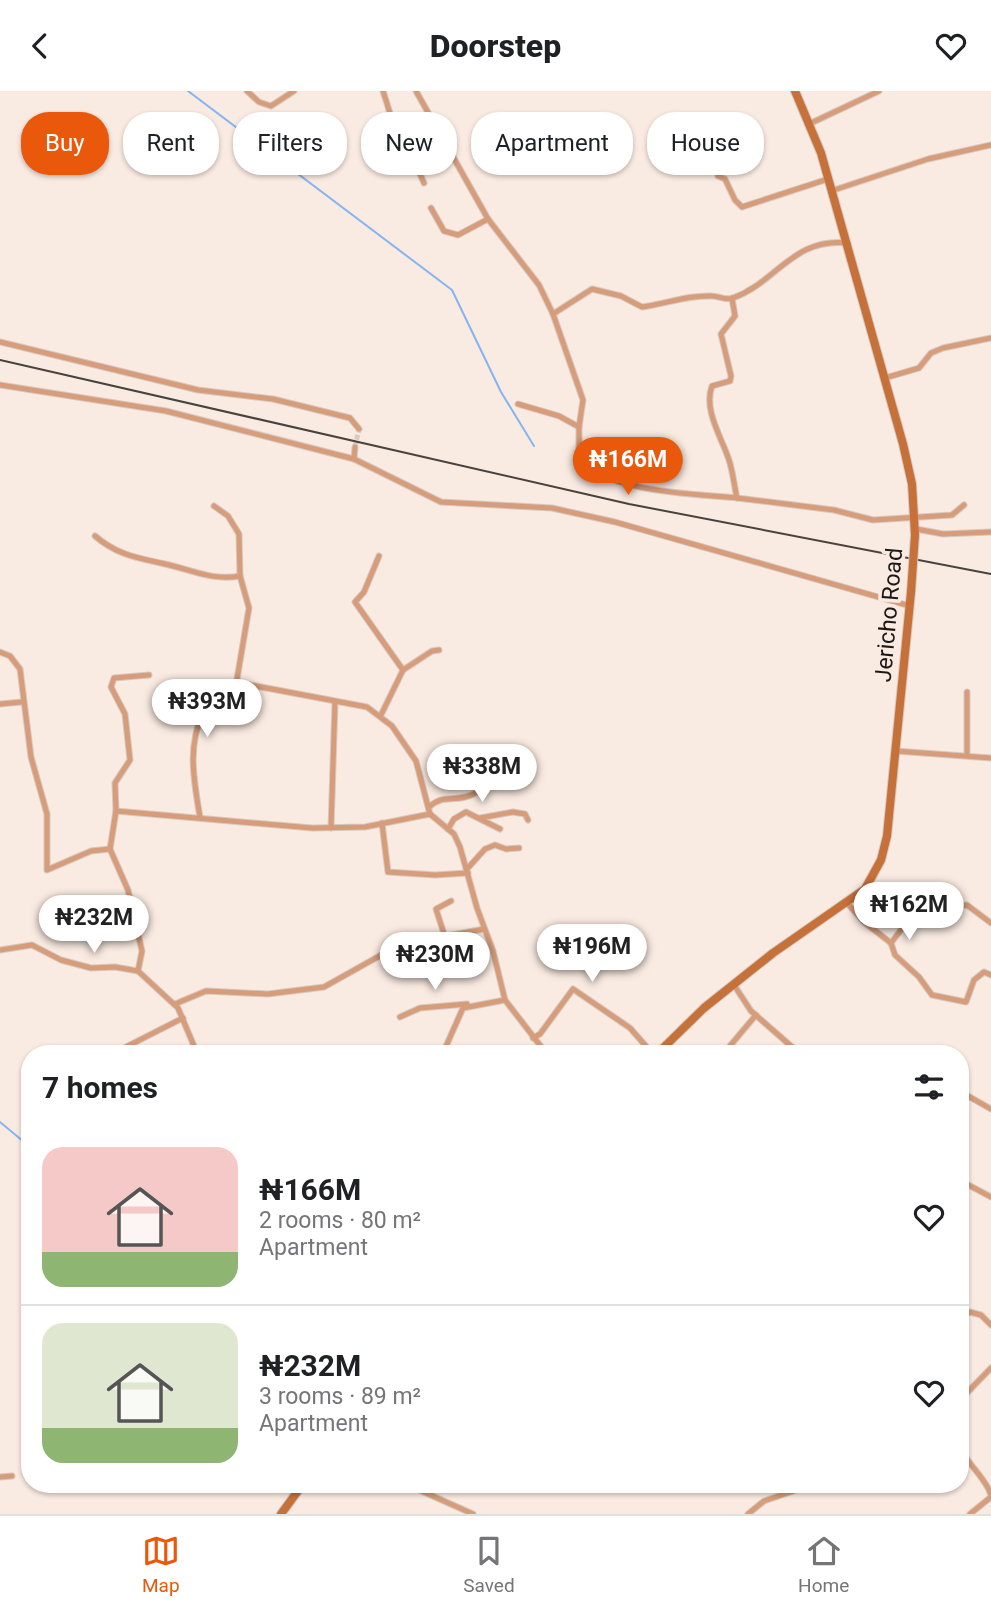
<!DOCTYPE html>
<meta charset="utf-8">
<style>
:root{--surface:#fff;--page:#f2f2f2;--text:#202124;--muted:#757577;--line:#e0e0e0;--accent:#ea580c}
body{margin:0;font-family:Roboto,sans-serif;background:var(--page);color:var(--text);height:100vh;display:flex;flex-direction:column;font-size:26px;white-space:nowrap}
*{box-sizing:border-box;margin:0}
p{font-size:23px;color:var(--muted)}
.icon{flex:none;width:38px;height:38px;fill:none;stroke:currentColor;stroke-width:2;stroke-linecap:round;stroke-linejoin:round}
.map{position:relative;flex:1;overflow:hidden}
.panel{position:absolute;left:21px;top:954px;width:948px;height:448px;display:flex;flex-direction:column;background:var(--surface);border-radius:28px;box-shadow:0 2px 5px #0004}
.panel>*{flex:none}
.banner{position:absolute;left:21px;top:21px;width:950px;height:63px;display:flex;gap:14px}
.price{position:absolute;translate:-50% -60px;padding:0 16px;border-radius:24px;background:#fff;color:#222;font-size:23px;line-height:46px;filter:drop-shadow(0 2px 4px #0008)}
.price::after{content:'';position:absolute;left:50%;top:42px;width:21px;height:16px;margin-left:-10px;background:inherit;clip-path:polygon(0 0,100% 0,50% 100%)}
.price.selected{background:var(--accent);color:#fff}
ul{padding:0;list-style:none}
li{display:flex;align-items:center;gap:21px;height:175px;padding:0 21px}
li+li{border-top:2px solid var(--line)}
li span{display:grid;place-items:center;flex:none;width:196px;height:140px;border-radius:21px;color:#555}
li>.icon{margin-inline-start:auto}
span .icon{width:84px;height:84px;fill:#fffc;stroke-width:1}
li b{font-size:30px}
h2{display:flex;justify-content:space-between;align-items:center;height:84px;padding:0 21px;font-size:30px}
.pill{padding:0 24px;border-radius:28px;background:var(--surface);box-shadow:0 2px 5px #0004;font-size:24px;line-height:63px}
.pill.selected{background:var(--accent);color:#fff}
header{display:flex;justify-content:space-between;align-items:center;height:91px;padding:0 21px;background:var(--surface);font-size:32px;font-weight:800}
.tabs{display:flex;justify-content:space-around;align-items:center;height:98px;border-top:2px solid var(--line);background:var(--surface);font-size:19px;color:var(--muted)}
.tabs a{display:grid;justify-items:center;gap:4px}
.tabs .selected{color:var(--accent)}
.map>svg:first-child{display:block}
.lines{fill:none;stroke-linecap:round;stroke-linejoin:round}
.stream{stroke:#84b4f1;stroke-width:2}
.street-tunnel{stroke:#d9cbc3;stroke-width:5;stroke-dasharray:5 2.5;stroke-linecap:butt}
.street-casing{stroke:#d6c9c1;stroke-width:7}
.secondary-casing{stroke:#d6c9c1;stroke-width:10}
.street{stroke:#d79c7a;stroke-width:5}
.secondary{stroke:#c6713a;stroke-width:8}
.rail{stroke:#48413d;stroke-width:2}
.secondary-bridge-casing{stroke:#d6c9c1;stroke-width:10;stroke-linecap:butt}
.secondary-bridge{stroke:#c6713a;stroke-width:8}
.labels{text-anchor:middle;dominant-baseline:central;stroke-width:7;stroke-linejoin:round;paint-order:stroke}
.street-label{font-size:23px;fill:#1c1714;stroke:#faebe2}
</style>
<header><svg class="icon" aria-label="back" viewBox="0 0 24 24"><path d="M15 5l-7 7 7 7"/></svg>Doorstep<svg class="icon" aria-label="heart" viewBox="0 0 24 24"><path d="M12 20l-8-8c-3-5 5-10 8-4 3-6 11-1 8 4z"/></svg></header>
<div class="map">
<svg width="991" height="1423" viewBox="0 0 991 1423">
<rect width="100%" height="100%" fill="#faebe2"/>
<g class="lines">
<g class="stream">
<polyline points="188,0 452,199 501,301 534,355"/>
<polyline points="0,1031 30,1056"/>
</g>
<polyline class="street-tunnel" points="355,356 359,338"/>
<g class="street-casing">
<g id="street">
<polyline points="247,0 259,11 271,15 294,0"/>
<polyline points="383,0 394,35 409,58 424,92"/>
<polyline points="416,0 488,128"/>
<polyline points="809,33 879,0"/>
<polyline points="718,85 725,88 735,109 742,116 828,88"/>
<polyline points="831,100 928,68 991,54"/>
<polyline points="431,117 444,140 458,144 488,128 539,194 553,223 583,309 579,336 559,325 518,313"/>
<path d="M732 207 735 225 721 243 731 285 730 290 712 295C703 319 722 347 729 369 733 381 734 394 737 407L834 419 873 429 952 424 964 414"/>
<path d="M553 223 592 198 621 205 642 216C666 213 686 204 712 205 719 205 725 210 733 207 777 191 793 146 848 152"/>
<polyline points="0,251 198,299 273,308 350,327 359,338"/>
<polyline points="885,287 919,277 931,262 943,257 991,247"/>
<polyline points="0,294 166,320 354,368"/>
<path d="M579 336V363C599 402 697 403 737 407"/>
<polyline points="355,356 354,368 441,411 552,417 615,431 910,515"/>
<polyline points="214,415 228,425 239,443 240,485 249,517 237,588 240,592 367,616 392,635 416,670 430,723 454,743 460,756 477,817 493,860 505,909 546,962"/>
<polyline points="916,438 943,443 991,441"/>
<path d="M95 445C117 464 138 467 165 473 192 479 212 490 240 485"/>
<polyline points="379,465 364,501 355,511 403,579 381,624"/>
<polyline points="0,561 10,565 20,578 31,666 47,723 47,779 91,760 110,758"/>
<polyline points="403,579 432,560 439,559"/>
<polyline points="967,601 967,663"/>
<polyline points="0,613 22,611"/>
<polyline points="896,660 991,667"/>
<path d="M429 716C442 704 450 710 465 706 481 703 495 686 503 673"/>
<polyline points="116,720 312,737 365,736 430,723"/>
<path d="M200 726C194 691 187 655 203 622 229 614 230 622 240 592"/>
<polyline points="480,727 513,721 525,723 528,729"/>
<polyline points="382,732 388,781 435,784 468,782"/>
<polyline points="331,737 335,611"/>
<polyline points="448,738 454,728 466,721 500,738"/>
<polyline points="467,778 485,758 495,754 506,758 519,757"/>
<polyline points="847,812 864,831 891,852 916,819 925,815 967,814 991,832"/>
<polyline points="445,846 436,818 451,810"/>
<polyline points="891,852 895,864 919,886 932,904 966,911 974,889 984,881 991,884"/>
<polyline points="0,859 32,854 61,869 91,877 115,876 138,880 178,917 197,962"/>
<polyline points="138,880 142,860 128,799 110,758 116,720 115,692 130,669 125,623 111,596 114,587 149,584"/>
<polyline points="734,894 751,920 799,962"/>
<polyline points="175,913 206,900 268,903 324,896 399,854 484,838"/>
<polyline points="400,926 420,917 467,913"/>
<polyline points="533,947 540,943 573,898 630,937 652,962"/>
<polyline points="114,962 183,927"/>
<polyline points="443,962 463,917 505,909"/>
<polyline points="724,962 756,924"/>
<polyline points="961,1001 991,1018"/>
<polyline points="961,1090 991,1106"/>
<polyline points="961,1226 970,1221 981,1224 991,1234"/>
<polyline points="961,1308 991,1277"/>
<path d="M965 1365C973 1378 987 1390 991 1404"/>
<polyline points="0,1386 12,1385"/>
<polyline points="406,1393 473,1423"/>
<polyline points="748,1423 764,1410 814,1393"/>
<polyline points="970,1423 991,1406"/>
</g>
</g>
<g class="secondary-casing">
<g id="secondary">
<polyline points="795,0 821,62 903,353 912,393 915,444"/>
<polyline points="658,962 704,917 773,862 865,798 881,769 887,745 911,501"/>
<polyline points="281,1423 303,1393"/>
</g>
</g>
<use href="#street" class="street"/>
<use href="#secondary" class="secondary"/>
<polyline class="rail" points="0,269 629,413 991,483"/>
<g class="secondary-bridge-casing">
<polyline id="secondary-bridge" points="911,501 915,444"/>
</g>
<use href="#secondary-bridge" class="secondary-bridge"/>
</g>
<g class="labels">
<g class="street-label">
<text transform="translate(889 524) rotate(-85)">Jericho Road</text>
</g>
</g>
</svg>
<b class="price selected" style="left:628px;top:406px">₦166M</b>
<b class="price" style="left:207px;top:648px">₦393M</b>
<b class="price" style="left:482px;top:713px">₦338M</b>
<b class="price" style="left:909px;top:851px">₦162M</b>
<b class="price" style="left:94px;top:864px">₦232M</b>
<b class="price" style="left:592px;top:893px">₦196M</b>
<b class="price" style="left:435px;top:901px">₦230M</b>
<div class="banner">
<a class="pill selected">Buy</a>
<a class="pill">Rent</a>
<a class="pill">Filters</a>
<a class="pill">New</a>
<a class="pill">Apartment</a>
<a class="pill">House</a>
</div>
<section class="panel">
<h2>7 homes<svg class="icon" aria-label="filters" viewBox="0 0 24 24"><path d="M4 7h16M4 17h16"/><circle cx="9" cy="7" r="2"/><circle cx="15" cy="17" r="2"/></svg></h2>
<ul>
<li><span style="background:linear-gradient(#f6c9c9 75%,#8fb573 0)"><svg class="icon" aria-label="home" viewBox="0 0 24 24"><path d="M3 11l9-7 9 7M6 9v11h12V9"/></svg></span><div><b>₦166M</b><p>2 rooms · 80 m²</p><p>Apartment</p></div><svg class="icon" aria-label="heart" viewBox="0 0 24 24"><path d="M12 20l-8-8c-3-5 5-10 8-4 3-6 11-1 8 4z"/></svg></li>
<li><span style="background:linear-gradient(#dfe7d0 75%,#8fb573 0)"><svg class="icon" aria-label="home" viewBox="0 0 24 24"><path d="M3 11l9-7 9 7M6 9v11h12V9"/></svg></span><div><b>₦232M</b><p>3 rooms · 89 m²</p><p>Apartment</p></div><svg class="icon" aria-label="heart" viewBox="0 0 24 24"><path d="M12 20l-8-8c-3-5 5-10 8-4 3-6 11-1 8 4z"/></svg></li>
</ul>
</section>
</div>
<nav class="tabs">
<a class="selected"><svg class="icon" aria-label="map" viewBox="0 0 24 24"><path d="M3 6l6-2 6 2 6-2v14l-6 2-6-2-6 2zM9 4v14M15 6v14"/></svg>Map</a>
<a><svg class="icon" aria-label="saved" viewBox="0 0 24 24"><path d="M7 4h10v16l-5-4-5 4z"/></svg>Saved</a>
<a><svg class="icon" aria-label="home" viewBox="0 0 24 24"><path d="M3 11l9-7 9 7M6 9v11h12V9"/></svg>Home</a>
</nav>
